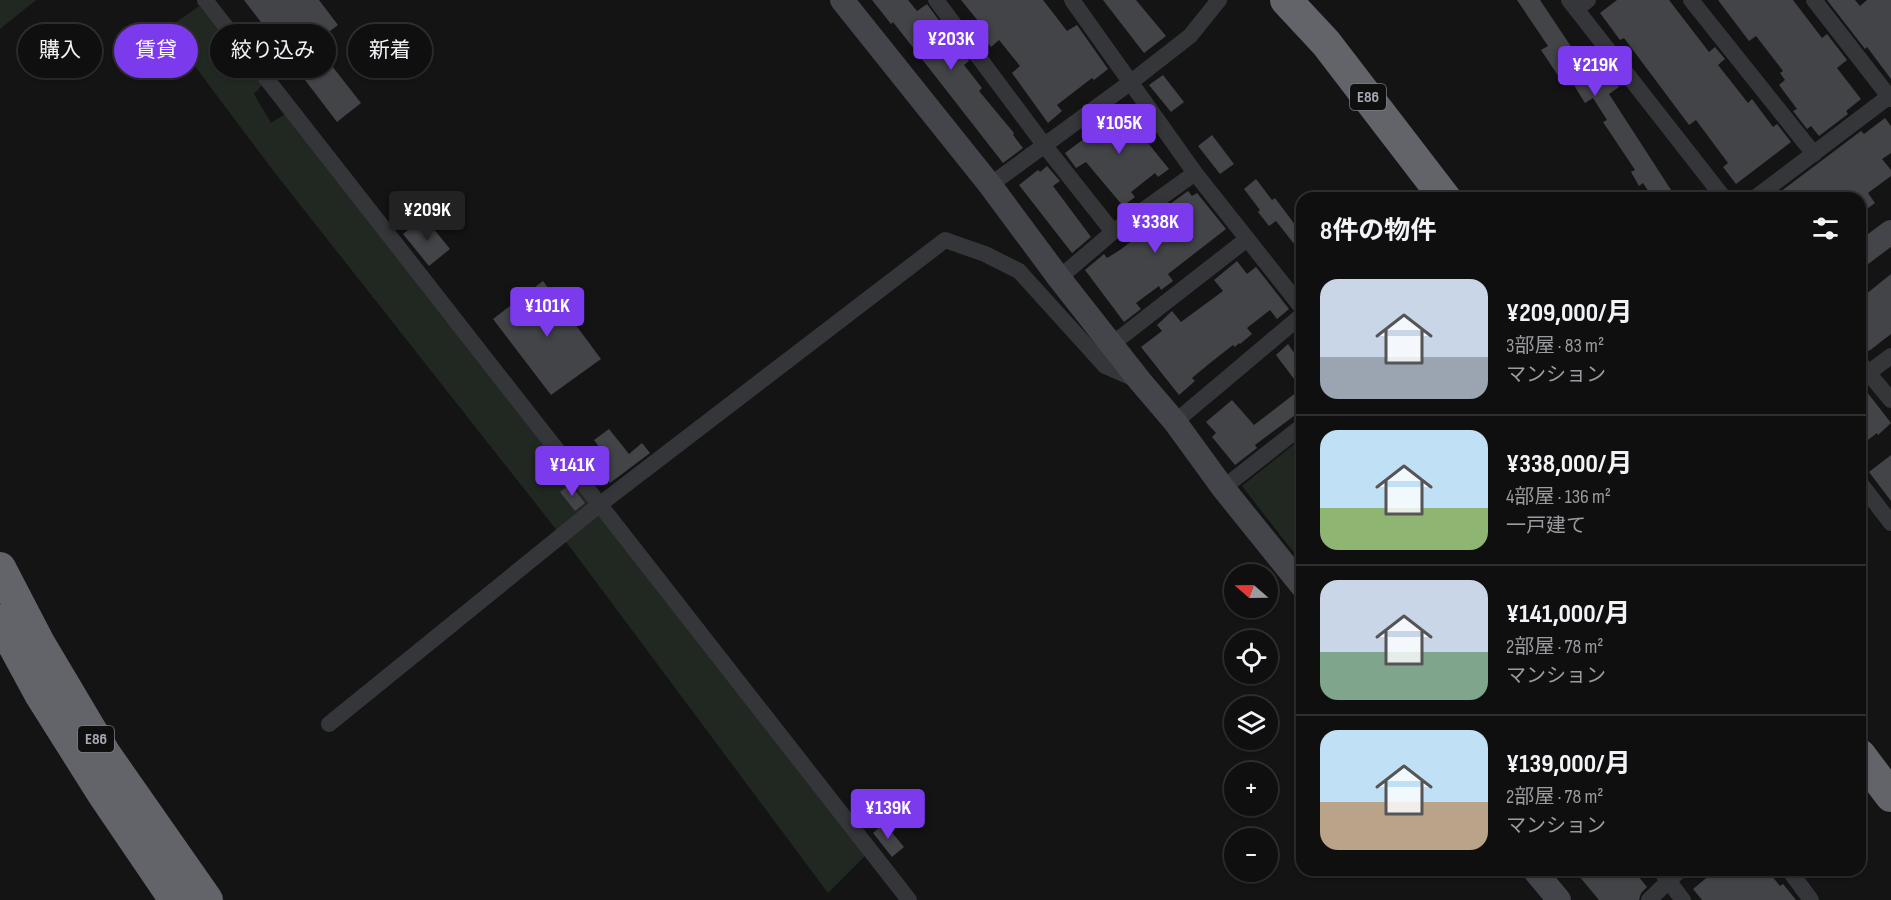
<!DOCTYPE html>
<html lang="ja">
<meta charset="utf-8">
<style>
:root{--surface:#0f0f10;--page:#1d1d1e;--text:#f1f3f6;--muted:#9b9c9f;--line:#2f2f30;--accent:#7c3aed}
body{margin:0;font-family:"Sofia Sans Condensed","Noto Sans JP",sans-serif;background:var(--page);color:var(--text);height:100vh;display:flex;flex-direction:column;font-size:22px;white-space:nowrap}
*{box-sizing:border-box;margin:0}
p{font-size:20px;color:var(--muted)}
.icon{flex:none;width:33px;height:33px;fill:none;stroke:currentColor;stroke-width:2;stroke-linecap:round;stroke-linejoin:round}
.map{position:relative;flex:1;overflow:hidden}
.drawer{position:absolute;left:1296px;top:192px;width:570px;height:684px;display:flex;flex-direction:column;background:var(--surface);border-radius:18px;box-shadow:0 2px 4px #0004,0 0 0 2px var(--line)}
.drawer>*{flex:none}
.top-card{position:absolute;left:18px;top:24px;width:570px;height:54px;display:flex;gap:12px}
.needle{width:39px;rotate:290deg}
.buttons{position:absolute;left:1224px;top:564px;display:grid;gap:12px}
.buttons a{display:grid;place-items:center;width:54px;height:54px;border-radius:50%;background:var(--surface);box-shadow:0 2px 4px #0004,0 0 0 2px var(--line);font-size:30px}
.price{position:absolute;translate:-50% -51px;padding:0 14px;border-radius:6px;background:var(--accent);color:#fff;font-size:20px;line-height:39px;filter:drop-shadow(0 2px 3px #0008)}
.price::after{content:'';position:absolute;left:50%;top:36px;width:18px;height:14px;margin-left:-9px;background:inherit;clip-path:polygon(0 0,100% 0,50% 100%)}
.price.active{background:#222;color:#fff}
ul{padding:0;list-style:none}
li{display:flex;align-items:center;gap:18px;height:150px;padding:0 24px}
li+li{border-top:2px solid var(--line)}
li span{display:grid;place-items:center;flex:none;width:168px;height:120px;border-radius:18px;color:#555}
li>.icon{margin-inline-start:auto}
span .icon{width:72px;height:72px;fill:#fffc;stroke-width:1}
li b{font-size:26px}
h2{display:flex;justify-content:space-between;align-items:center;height:72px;padding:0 24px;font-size:26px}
.pill{padding:0 21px;border-radius:27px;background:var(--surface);box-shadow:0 2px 4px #0004,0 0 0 2px var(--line);font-size:21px;line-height:54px}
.pill.active{background:var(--accent);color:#fff}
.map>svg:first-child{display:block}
.green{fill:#212821}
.building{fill:#434448}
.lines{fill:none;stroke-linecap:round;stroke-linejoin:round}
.street{stroke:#35363a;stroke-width:16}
.secondary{stroke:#44454a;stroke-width:24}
.highway{stroke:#62646a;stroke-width:32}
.labels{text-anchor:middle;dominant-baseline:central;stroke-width:5;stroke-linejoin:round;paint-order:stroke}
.shield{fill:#0f0f10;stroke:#797c83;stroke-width:1.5}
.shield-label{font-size:16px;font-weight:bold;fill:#a7abb4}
</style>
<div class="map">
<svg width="1891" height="900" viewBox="0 0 1891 900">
<rect width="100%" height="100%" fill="#141415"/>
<g class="green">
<polygon points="0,0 36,0 0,29"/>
<polygon points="199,6 262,85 254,94 271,123 285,114 866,855 828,893 570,547 275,173 167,29"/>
<polygon points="1302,438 1302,548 1295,554 1242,486"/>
</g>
<g class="building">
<polygon points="244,0 319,0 338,25 314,43 361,103 337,122"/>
<polygon points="872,0 908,0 917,11 927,4 969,61 964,65 982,88 979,91 1014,133 1013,135 1023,148 1003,163 893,22 891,24"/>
<polygon points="961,0 1043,0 1067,31 1077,25 1108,69 1094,80 1092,78 1057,105 1062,111 1048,123 1012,73 1020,66 999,40 991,47 989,44 985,48 970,29 979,22"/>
<polygon points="1103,0 1136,0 1166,36 1144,53"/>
<polygon points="1517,0 1540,0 1598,87 1611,77 1619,87 1609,94 1673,193 1665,198 1653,198 1643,183 1639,186 1631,172 1635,170 1603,122 1607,120 1593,98 1585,103 1572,82 1565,86 1541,50 1548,46"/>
<polygon points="1617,0 1669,0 1709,52 1715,47 1725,59 1718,65 1748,103 1752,99 1773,127 1777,124 1791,142 1736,184 1723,167 1728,163 1696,120 1689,125 1624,38 1620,40 1600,13"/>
<polygon points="1718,0 1793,0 1822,38 1827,34 1847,60 1837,68 1861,99 1846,111 1848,114 1819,136 1811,126 1807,129 1793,111 1797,109 1779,85 1785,80 1780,73 1783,71 1756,36 1749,41"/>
<polygon points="1827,0 1855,0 1860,6 1867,0 1891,0 1891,79 1867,47 1865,49"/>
<polygon points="1163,75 1184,102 1171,112 1149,85"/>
<polygon points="1124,104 1151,140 1148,143 1169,169 1158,177 1155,173 1131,192 1135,197 1123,206 1086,162 1076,168 1065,153 1093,132 1091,130"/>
<polygon points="1885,118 1891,126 1891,153 1882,159 1891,170 1891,176 1868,193 1875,203 1860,214 1860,198 1772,198 1861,131 1864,134"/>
<polygon points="1212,135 1234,164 1220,174 1198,146"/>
<polygon points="1047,166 1060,181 1053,186 1091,237 1072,253 1019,185 1038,170 1040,172"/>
<polygon points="1256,179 1272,200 1275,198 1302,234 1302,254 1276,221 1269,226 1258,212 1260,210 1244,189"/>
<polygon points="1188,191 1192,196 1197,193 1226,229 1168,274 1173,281 1161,290 1159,286 1136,303 1141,309 1124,322 1085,270 1104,254 1107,258 1120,250 1156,222 1152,217"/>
<polygon points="424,217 450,249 429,266 403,234"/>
<polygon points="1237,261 1247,274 1256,267 1289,309 1277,319 1270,310 1247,328 1252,334 1240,344 1239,343 1235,347 1233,345 1210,363 1192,378 1195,381 1179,395 1141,347 1162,331 1157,325 1172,311 1181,322 1223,291 1214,280"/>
<polygon points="1891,274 1891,334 1869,351 1860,340 1860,299"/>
<polygon points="543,281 601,359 551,395 493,319"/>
<polygon points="1288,344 1302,364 1302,373 1294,379 1276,355"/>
<polygon points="1860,383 1891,423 1878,435 1877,433 1860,446"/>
<polygon points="1302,388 1302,416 1295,418 1294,416 1255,445 1257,448 1235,465 1212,437 1216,433 1206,422 1232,400 1254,425"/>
<polygon points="609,429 629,454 642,443 650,453 610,483 591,461 602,451 594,440"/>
<polygon points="1891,455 1891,501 1869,472"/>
<polygon points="570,484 585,503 575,511 560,492"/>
<polygon points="884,823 904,847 892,857 873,833"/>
<polygon points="1574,870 1633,870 1647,887 1641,893 1639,900 1599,900"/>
<polygon points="1716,870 1767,870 1780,886 1783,884 1796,900 1702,900 1693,889"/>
</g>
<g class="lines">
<g class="street">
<polyline points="205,0 909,900"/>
<polyline points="936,0 1045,146 1113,232"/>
<polyline points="1072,0 1195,173 1302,308"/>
<polyline points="1569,0 1724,198"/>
<polyline points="1691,0 1814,154"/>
<polyline points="1814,0 1891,99"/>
<polyline points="1576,9 1588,0"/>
<polyline points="990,185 1131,82 1190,36 1219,0"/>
<polyline points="1755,198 1891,95"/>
<polyline points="1059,278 1113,232 1195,173"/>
<polyline points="1111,345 1247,239"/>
<polyline points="1860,363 1891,400"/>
<polyline points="1868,373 1891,356"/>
<polyline points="1175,422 1302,315"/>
<polyline points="1860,483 1891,523"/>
<polyline points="1223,488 1302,426"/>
<polyline points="329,724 599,505 945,240 985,254 1019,271 1105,366 1137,380"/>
<polyline points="1660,870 1683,900"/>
<polyline points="1789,870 1811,900"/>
<polyline points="1649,900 1680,870"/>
</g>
<g class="secondary">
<polyline points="842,0 990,185 1059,278 1140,381 1175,422 1223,488 1302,586"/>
<polyline points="1860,255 1891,232"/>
<polyline points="1534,870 1559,900"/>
</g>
<g class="highway">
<polyline points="1286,0 1326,43 1445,198"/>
<polyline points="0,568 39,643 105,754 207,900"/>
<polyline points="0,620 40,694 103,794 175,900"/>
<polyline points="1860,755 1891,796"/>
</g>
</g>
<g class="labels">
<g class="shield">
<rect x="1350" y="84" width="36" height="26" rx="4.5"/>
<rect x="78" y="726" width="36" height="26" rx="4.5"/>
</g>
<g class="shield-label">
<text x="1368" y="97">E86</text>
<text x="96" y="739">E86</text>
</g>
</g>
</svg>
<div class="buttons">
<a><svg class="needle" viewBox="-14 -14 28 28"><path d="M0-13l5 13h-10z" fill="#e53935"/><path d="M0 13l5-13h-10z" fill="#9b9c9f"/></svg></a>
<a><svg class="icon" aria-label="locate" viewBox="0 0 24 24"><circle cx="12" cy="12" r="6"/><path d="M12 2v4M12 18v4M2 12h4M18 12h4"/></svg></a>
<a><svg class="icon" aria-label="layers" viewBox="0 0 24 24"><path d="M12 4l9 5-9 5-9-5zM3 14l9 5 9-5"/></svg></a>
<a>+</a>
<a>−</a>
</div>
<b class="price" style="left:951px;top:71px">¥203K</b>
<b class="price" style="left:1595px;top:97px">¥219K</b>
<b class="price" style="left:1119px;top:155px">¥105K</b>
<b class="price active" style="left:427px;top:242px">¥209K</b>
<b class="price" style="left:1155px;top:254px">¥338K</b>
<b class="price" style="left:547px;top:338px">¥101K</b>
<b class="price" style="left:572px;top:497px">¥141K</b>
<b class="price" style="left:888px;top:840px">¥139K</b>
<div class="top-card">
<a class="pill">購入</a>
<a class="pill active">賃貸</a>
<a class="pill">絞り込み</a>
<a class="pill">新着</a>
</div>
<section class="drawer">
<h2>8件の物件<svg class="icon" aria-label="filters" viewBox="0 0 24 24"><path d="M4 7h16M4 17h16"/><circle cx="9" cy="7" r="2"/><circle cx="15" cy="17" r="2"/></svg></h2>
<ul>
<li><span style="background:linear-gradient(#c9d6e8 65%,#9aa5b1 0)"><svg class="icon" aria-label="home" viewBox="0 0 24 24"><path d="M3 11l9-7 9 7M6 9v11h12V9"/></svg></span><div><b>¥209,000/月</b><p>3部屋 · 83 m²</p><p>マンション</p></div></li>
<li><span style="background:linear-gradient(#bfe0f5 65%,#8fb573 0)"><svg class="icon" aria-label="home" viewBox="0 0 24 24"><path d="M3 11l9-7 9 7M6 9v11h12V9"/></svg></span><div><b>¥338,000/月</b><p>4部屋 · 136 m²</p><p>一戸建て</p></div></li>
<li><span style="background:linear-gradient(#c9d6e8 60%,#7fa58c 0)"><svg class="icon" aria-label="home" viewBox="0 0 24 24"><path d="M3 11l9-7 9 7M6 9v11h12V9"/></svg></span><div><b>¥141,000/月</b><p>2部屋 · 78 m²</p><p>マンション</p></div></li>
<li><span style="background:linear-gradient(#bfe0f5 60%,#b9a48a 0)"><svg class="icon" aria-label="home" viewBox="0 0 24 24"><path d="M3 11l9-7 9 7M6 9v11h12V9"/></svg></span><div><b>¥139,000/月</b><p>2部屋 · 78 m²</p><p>マンション</p></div></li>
</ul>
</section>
</div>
